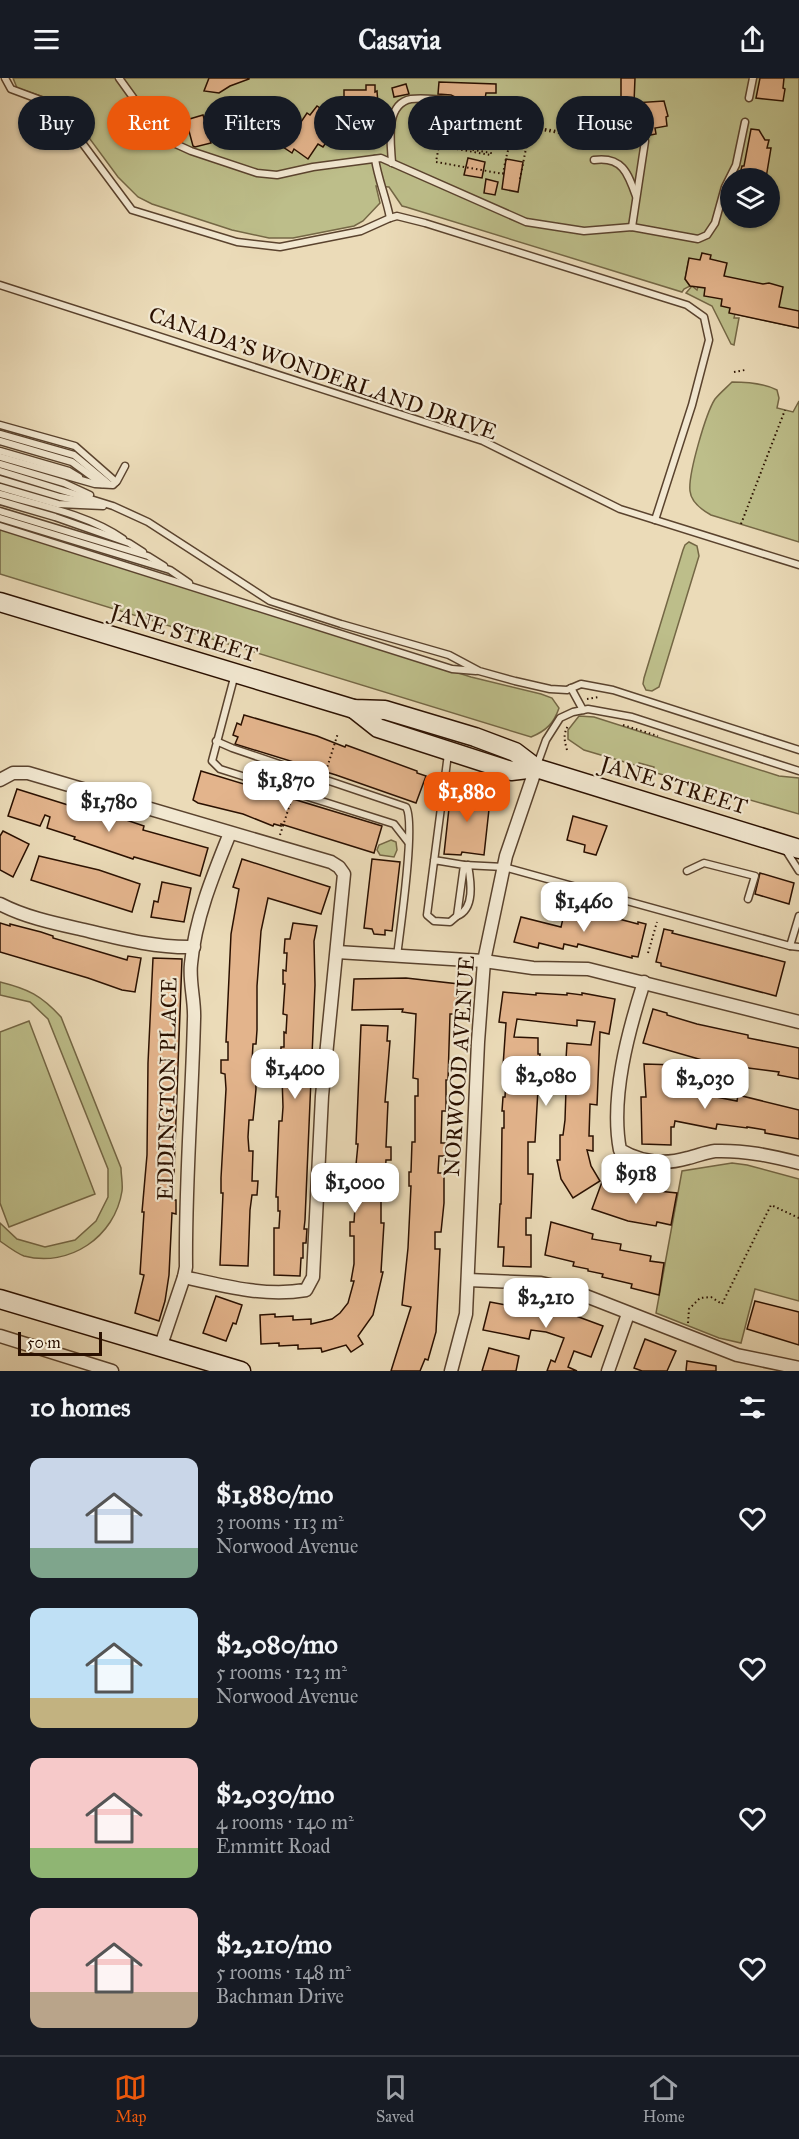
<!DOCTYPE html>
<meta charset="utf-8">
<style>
:root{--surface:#171b24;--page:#242831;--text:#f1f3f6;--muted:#9ea1a6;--line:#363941;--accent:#ea580c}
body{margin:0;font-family:"IM FELL Great Primer",serif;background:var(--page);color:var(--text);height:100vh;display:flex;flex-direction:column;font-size:22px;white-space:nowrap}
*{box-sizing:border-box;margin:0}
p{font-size:20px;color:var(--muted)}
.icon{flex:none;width:33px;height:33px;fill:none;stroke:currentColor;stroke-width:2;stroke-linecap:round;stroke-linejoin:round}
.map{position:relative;height:1293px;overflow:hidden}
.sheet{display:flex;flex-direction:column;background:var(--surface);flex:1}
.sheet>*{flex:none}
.top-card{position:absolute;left:18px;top:18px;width:764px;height:54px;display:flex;gap:12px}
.controls{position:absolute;left:720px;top:90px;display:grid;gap:12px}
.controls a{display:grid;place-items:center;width:60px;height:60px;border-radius:50%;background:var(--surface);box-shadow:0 2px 4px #0004;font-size:30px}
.scale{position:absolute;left:18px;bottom:15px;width:84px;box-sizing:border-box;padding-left:6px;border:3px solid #2a1000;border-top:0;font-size:16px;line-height:21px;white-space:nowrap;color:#2a1000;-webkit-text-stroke:4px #f2e8d1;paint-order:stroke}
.price{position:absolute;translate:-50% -51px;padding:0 14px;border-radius:12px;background:#fff;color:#222;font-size:20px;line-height:39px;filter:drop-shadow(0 2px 3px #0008)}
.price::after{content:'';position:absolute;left:50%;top:36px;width:18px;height:14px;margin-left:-9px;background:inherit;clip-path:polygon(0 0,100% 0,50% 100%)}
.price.on{background:var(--accent);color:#fff}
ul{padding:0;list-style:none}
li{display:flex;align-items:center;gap:18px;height:150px;padding:0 30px}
li span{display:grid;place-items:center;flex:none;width:168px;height:120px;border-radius:12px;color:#555}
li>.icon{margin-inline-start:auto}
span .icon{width:72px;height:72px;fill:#fffc;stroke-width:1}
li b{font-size:26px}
h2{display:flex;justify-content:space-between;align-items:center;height:72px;padding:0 30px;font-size:26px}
.chip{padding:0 21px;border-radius:27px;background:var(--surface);box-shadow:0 2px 4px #0004;font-size:21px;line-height:54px}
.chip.on{background:var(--accent);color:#fff}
header{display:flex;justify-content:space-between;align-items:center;height:78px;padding:0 30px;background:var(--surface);font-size:27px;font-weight:800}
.dock{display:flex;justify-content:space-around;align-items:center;height:84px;border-top:2px solid var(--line);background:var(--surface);font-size:16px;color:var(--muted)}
.dock a{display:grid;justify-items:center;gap:3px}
.dock .on{color:var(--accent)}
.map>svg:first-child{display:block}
.green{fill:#bdbe8a;stroke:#746745;stroke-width:1.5;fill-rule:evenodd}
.building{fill:#e3b48c;stroke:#2a1000;stroke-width:1.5}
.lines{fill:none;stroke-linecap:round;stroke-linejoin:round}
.lane-casing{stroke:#5a432e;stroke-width:9}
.street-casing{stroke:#5a432e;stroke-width:15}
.secondary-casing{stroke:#2a1000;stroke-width:21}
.path{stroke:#2a1000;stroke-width:2;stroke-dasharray:1.5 3;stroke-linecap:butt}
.lane{stroke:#f2e8d1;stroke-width:6}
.street{stroke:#f2e8d1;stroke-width:12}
.secondary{stroke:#f2e8d1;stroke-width:18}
.labels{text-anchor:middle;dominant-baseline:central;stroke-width:4.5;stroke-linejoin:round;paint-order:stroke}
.street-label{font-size:22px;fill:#2a1000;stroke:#f2e8d1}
</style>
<header><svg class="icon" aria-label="menu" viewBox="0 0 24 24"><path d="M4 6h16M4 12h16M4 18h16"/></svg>Casavia<svg class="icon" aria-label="share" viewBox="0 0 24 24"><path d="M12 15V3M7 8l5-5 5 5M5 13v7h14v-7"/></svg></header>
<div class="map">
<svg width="799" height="1293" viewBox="0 0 799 1293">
<rect width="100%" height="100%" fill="#ebdbb8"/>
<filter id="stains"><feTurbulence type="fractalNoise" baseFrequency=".00333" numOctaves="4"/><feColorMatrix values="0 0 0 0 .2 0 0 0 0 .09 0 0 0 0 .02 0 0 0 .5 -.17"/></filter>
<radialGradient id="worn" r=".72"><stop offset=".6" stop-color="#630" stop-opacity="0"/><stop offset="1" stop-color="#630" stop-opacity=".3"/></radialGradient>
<g class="green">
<path d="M13 0H799V250L735 236 734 240H739L734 267 731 266 712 228 686 215 692 208 697 212 698 209 689 180 685 201 690 208 684 211 682 214 406 129 402 128 389 109 376 108 380 125 363 143 354 148 293 160H269L232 152 152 126 138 119 118 99 84 53 74 29 17 10ZM730 100H770V140H730Z"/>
<path d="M732 304C748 304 763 305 777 312L779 320 777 330 793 334 799 323V464L711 437C702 432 691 424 690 413 688 396 706 335 715 321 720 315 726 310 732 304Z"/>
<path d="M0 450 471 599 541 616 552 620 559 630C554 645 546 653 531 659L0 496Z"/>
<polygon points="689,464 697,468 699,478 659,609 652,613 646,612 643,606 644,600 683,472 685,467"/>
<polygon points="579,638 594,639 779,698 799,700 799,736 653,694 654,689 639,685 638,688 584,672 568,661 568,652"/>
<polygon points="391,762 396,764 397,772 394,779 380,777 377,772 379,767"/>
<path d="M0 904C28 911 41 917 61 939L121 1090C121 1097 123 1106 122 1113 115 1159 69 1190 24 1178 16 1175 7 1168 0 1163V1145L17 1161 45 1169 75 1162 96 1143 108 1119V1091L48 941 30 924 0 917Z"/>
<polygon points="29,943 95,1116 9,1149 0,1125 0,954"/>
<polygon points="732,1085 747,1087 799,1101 799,1223 755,1211 741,1265 719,1260 656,1235 682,1093"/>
</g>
<g class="building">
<polygon points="209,0 249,0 249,1 230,8 219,15 204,13"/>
<polygon points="621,0 635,0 634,25 664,23 668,38 666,39 667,48 655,50 656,56 645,58 644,49 633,51 632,44 627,44 626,38 608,33 612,21 621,23"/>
<polygon points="760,0 784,0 783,10 785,11 783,23 756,20"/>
<polygon points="439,4 496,6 496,15 486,15 485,21 455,19 451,17 438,16"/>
<polygon points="406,6 409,16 394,19 392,10"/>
<polygon points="366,7 375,7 375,14 377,13 378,26 375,26 376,52 334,53 323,69 318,66 308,81 294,71 292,75 280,67 296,45 299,47 307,35 310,37 317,28 344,46 344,12 366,12"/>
<polygon points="203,37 211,65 195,69 193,68 186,42"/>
<polygon points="460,44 477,47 474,65 457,62"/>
<polygon points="751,51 759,52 765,62 769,62 767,70 771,70 766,100 739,100 742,88 744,88"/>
<polygon points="468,80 485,84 482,100 464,97"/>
<polygon points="506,81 523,84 518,114 502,111"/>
<polygon points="486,101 498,104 495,117 484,115"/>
<polygon points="702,175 711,177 710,181 727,185 724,198 763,206 769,205 783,209 779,229 799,233 799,250 729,235 730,230 721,228 722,221 704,218 705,210 690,208 685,201 689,180 700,182"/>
<polygon points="244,637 317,658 345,669 346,667 417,693 417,695 426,698 416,725 336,697 235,666 238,659 233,657 237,645 241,647"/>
<polygon points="201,693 382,748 374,775 281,746 281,748 274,746 273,748 243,736 198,725 193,722"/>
<polygon points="17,711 84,732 85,728 144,748 143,752 208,770 200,798 134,779 133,781 74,761 75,759 47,750 50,739 45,737 40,748 8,738"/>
<polygon points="451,712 488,716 487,722 490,722 484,777 462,774 461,777 444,776"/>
<polygon points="573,738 607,748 596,777 584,774 585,767 567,762"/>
<polygon points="3,753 29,766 13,799 0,792 0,758"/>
<polygon points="39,778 99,792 140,806 132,834 31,802"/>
<polygon points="242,781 330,809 321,836 268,820 261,853 257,908 257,952 256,966 253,966 252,984 255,984 256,1011 253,1042 249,1042 248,1059 249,1073 253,1073 252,1103 258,1103 257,1117 252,1117 250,1132 248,1188 220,1187 223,1115 221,1115 221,1100 226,1011 225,996 221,995 221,982 228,982 228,964 226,964 231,856 239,811 233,809"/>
<polygon points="372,781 400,784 392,853 385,852 385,857 374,856 372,851 364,850"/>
<polygon points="760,795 794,805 789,826 755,816"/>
<polygon points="162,804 191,810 184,844 151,839 154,823 158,824"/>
<polygon points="566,828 575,830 574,833 591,837 592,834 638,846 638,844 646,846 638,879 632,878 632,880 578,866 577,869 564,866 563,871 539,865 538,870 514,864 521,839 561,849"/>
<polygon points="0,845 10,848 10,846 41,854 53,858 53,860 127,882 128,878 141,880 135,914 122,912 88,900 0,874"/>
<polygon points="293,845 317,848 314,863 315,907 305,1142 304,1151 307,1151 306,1165 303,1165 303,1180 301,1180 300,1198 274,1197 274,1150 279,1150 280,1133 278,1133 278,1119 276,1119 279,1043 282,1043 283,1029 282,998 280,998 281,969 284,969 284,954 286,955 287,937 283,936 285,906 283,906 283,892 286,893 287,875 284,875 285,861 290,861"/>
<polygon points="664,851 673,853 672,855 785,884 776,918 661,888 661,885 656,884"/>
<polygon points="153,880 182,881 173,1122 176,1122 176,1136 172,1135 169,1197 165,1223 159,1243 135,1235 144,1197 140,1196 143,1150 144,1134 142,1134 147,1077 148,985"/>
<polygon points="406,900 459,906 456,936 450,936 448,1002 446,1002 446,1033 442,1033 441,1065 446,1065 445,1078 439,1078 438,1095 444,1095 444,1125 441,1154 435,1154 435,1171 440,1171 436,1254 428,1282 425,1281 420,1293 391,1293 411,1229 402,1227 408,1170 411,1108 409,1108 409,1094 411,1094 412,1064 415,1064 415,1018 418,1018 418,1001 413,1000 416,936 402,934 403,931 352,932 354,901"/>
<polygon points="503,914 536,917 536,915 567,917 567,915 582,917 582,915 615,921 609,956 600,954 597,1027 590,1026 589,1058 593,1058 593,1073 587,1072 591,1088 600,1103 573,1120 561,1101 557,1082 560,1082 560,1057 563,1057 565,1042 566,1011 565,996 562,996 562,981 566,981 567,965 591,967 595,944 577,942 577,948 517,941 514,959 538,960 538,976 540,976 535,1064 528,1064 528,1096 533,1096 531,1140 526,1140 526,1157 531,1157 531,1189 503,1188 504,1169 498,1169 500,1126 501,1126 502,1050 504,1050 504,1033 502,1033 503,1019 505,1019 506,1001 506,988 503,988 506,945 499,944"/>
<polygon points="653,931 667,935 667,937 697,946 748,957 748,960 799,970 799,1001 778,997 779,994 716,986 643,965"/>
<polygon points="361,947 388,948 387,963 390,963 385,1024 388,1024 386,1069 391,1069 391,1082 386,1082 385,1099 389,1099 388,1112 381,1111 381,1145 384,1145 381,1194 383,1194 373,1237 358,1258 363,1266 351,1274 346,1267 322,1274 321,1270 298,1271 298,1267 279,1268 279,1265 261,1266 260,1237 275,1236 275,1239 293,1238 293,1242 311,1241 311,1246 332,1241 340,1235 348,1225 354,1203 351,1203 354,1186 354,1158 350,1158 350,1144 354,1144 355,1129 358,1129 358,1111 356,1111 355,1097 358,1066 356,1066"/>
<polygon points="644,986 677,987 676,1005 681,1005 680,1012 737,1023 738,1017 799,1032 799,1061 765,1055 765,1052 747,1049 747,1050 717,1046 716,1051 675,1043 674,1049 671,1049 671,1067 642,1066 641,1019 646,1019"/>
<polygon points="602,1104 633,1113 633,1112 648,1114 648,1112 677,1115 671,1147 657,1144 656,1148 628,1143 592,1131"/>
<polygon points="551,1144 593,1156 592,1161 621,1166 620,1172 651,1178 650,1183 664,1185 659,1217 631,1210 632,1206 602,1199 603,1196 588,1193 588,1191 573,1188 574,1184 545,1177"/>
<polygon points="216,1218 242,1227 236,1246 233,1245 226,1263 203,1255"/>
<polygon points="755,1223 799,1234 799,1267 747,1251"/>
<polygon points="490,1224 522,1230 523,1227 556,1233 557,1231 603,1248 591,1279 574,1273 568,1289 577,1293 547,1293 551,1282 555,1284 564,1260 546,1254 531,1252 529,1261 483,1252"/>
<polygon points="645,1261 676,1273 667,1293 642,1293 634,1290"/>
<polygon points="489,1270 519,1278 516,1293 482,1293"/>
<polygon points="687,1283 716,1288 716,1293 686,1293"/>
</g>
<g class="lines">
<g class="lane-casing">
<g id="lane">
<polyline points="5,0 11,11 54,27 132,132 237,164 280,169 361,153 390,140 397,138 425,145 687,227 704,239 709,262 692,327 655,442"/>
<polyline points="119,0 150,43 169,63 191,73 257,95 277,97 313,89 381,80 526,144 584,153 632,149 698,161 707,157 715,145 725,109 736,87 745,44"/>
<polyline points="749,20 753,0"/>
<path d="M375 81C378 101 386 119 390 140"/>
<path d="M594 82C622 78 628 95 636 118"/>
<path d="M392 85C391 66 384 26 411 21 424 19 438 22 450 22"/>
<polyline points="632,149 645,63"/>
<polyline points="0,207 483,363 620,431 799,487"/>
<polyline points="0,347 75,368 116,404"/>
<polyline points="0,356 74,377 109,406"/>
<polyline points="0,363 72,384 102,406"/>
<polyline points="0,373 69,393 79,399"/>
<polyline points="0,379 95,406 113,407 117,403 125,388"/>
<polyline points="0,386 64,405 90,417"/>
<polyline points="0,393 113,428 148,444 270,523 341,546 449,577 479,593 515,603 550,611 567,612 581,606 613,612 799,672"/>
<polyline points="0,401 60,419 92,425"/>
<polyline points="0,409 58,426 103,428"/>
<path d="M0 416C39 427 89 437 123 461"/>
<polyline points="0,423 55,439 129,465 143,474"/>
<polyline points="0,433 148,478 164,488"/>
<polyline points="0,440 170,492 189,505"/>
<polyline points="0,448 452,591 476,593"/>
<polyline points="235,596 212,683 220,691 394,746 408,764"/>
<polyline points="571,610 583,632"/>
<path d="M216 663 232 670 406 729C416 744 400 853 397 878"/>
<polyline points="537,687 546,662 560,640 573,634 588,631 632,639 799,693"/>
<polyline points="785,771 799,793"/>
<polyline points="434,782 464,787 457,838 450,844 434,843 427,837 448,676"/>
<polyline points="464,787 504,789 790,868"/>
<polyline points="687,793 704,785 755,798 748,821"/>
<path d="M457 838C475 831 471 804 468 787"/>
<polyline points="799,838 790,868 799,869"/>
</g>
</g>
<g class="street-casing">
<g id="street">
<path d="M0 702 13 695H28L331 784 339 789 344 796 322 1018 313 1199 306 1212C265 1219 224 1208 184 1199"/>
<path d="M0 826C25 839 53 845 80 851 118 860 155 870 194 869"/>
<polyline points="337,874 484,883 533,890 588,891 799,944"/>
<path d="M644 904C628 954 610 1020 620 1072 642 1085 664 1087 688 1080 697 1078 706 1074 715 1073 745 1072 771 1078 799 1085"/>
<polyline points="468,1202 541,1205 568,1211 737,1277 799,1290"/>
<polyline points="0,1258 112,1293"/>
<path d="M160 1270 184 1199 186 1189C185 1106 192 1024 194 941 195 923 189 904 191 886 195 841 213 797 230 755"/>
<polyline points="451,1293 466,1236 478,964 484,883 506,778 536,690"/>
<polyline points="608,1293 628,1236"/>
</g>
</g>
<g class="secondary-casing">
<g id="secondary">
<polyline points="0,524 354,631 385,632 475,659 515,674 536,690 799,771"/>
<polyline points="354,631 378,650 511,693 536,690"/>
<polyline points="0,1221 241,1293"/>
</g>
</g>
<g class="path">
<polyline points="453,53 506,63 507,60 454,51"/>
<polyline points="439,68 491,77 491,75 439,66"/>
<path d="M503 96C506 79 509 62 520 48L576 58 591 56"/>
<polyline points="504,96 436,84 442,51 453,53 455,45 466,36 492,41 493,33 511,37 509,45 575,56 591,54"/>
<polyline points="520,101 530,50"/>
<polyline points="734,294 745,292"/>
<polyline points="741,446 785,332"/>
<polyline points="587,621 599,619"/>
<polyline points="623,647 658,658"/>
<path d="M567 672C564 661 563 656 569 646"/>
<polyline points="326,693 338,655"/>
<polyline points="280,757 291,723"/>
<polyline points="648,875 657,844"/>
<polyline points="688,1245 689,1231 700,1220 711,1219 722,1226 771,1127 799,1140"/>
</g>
<use href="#lane" class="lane"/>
<use href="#street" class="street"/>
<use href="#secondary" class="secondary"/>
</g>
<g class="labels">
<g class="street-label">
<text transform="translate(323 295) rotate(19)">CANADA'S WONDERLAND DRIVE</text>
<text transform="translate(184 555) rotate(17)">JANE STREET</text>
<text transform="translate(674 707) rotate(17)">JANE STREET</text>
<text transform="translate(459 988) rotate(-86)">NORWOOD AVENUE</text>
<text transform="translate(167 1011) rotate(-89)">EDDINGTON PLACE</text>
</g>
</g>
<rect width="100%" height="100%" filter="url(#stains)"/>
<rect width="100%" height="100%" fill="url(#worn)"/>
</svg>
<div class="controls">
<a><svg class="icon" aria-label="layers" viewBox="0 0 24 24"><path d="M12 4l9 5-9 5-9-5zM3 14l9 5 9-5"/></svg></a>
</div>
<div class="scale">50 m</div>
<b class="price" style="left:286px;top:734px">$1,870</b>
<b class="price on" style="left:467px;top:745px">$1,880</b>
<b class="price" style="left:109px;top:755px">$1,780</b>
<b class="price" style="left:584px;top:855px">$1,460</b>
<b class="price" style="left:295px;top:1022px">$1,400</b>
<b class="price" style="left:546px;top:1029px">$2,080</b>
<b class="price" style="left:705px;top:1032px">$2,030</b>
<b class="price" style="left:636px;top:1127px">$918</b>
<b class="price" style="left:355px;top:1136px">$1,000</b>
<b class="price" style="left:546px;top:1251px">$2,210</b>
<div class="top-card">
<a class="chip">Buy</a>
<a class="chip on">Rent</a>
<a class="chip">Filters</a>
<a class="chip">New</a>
<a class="chip">Apartment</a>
<a class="chip">House</a>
</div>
</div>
<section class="sheet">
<h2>10 homes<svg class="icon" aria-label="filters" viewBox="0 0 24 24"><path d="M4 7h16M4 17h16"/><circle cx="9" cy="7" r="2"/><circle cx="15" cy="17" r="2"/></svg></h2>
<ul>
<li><span style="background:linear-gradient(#c9d6e8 75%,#7fa58c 0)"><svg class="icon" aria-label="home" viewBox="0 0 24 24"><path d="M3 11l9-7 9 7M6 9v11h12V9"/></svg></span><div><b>$1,880/mo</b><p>3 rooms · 113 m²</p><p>Norwood Avenue</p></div><svg class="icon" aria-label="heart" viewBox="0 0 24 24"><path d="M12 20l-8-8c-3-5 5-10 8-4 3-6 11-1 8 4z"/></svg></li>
<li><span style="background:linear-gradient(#bfe0f5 75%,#c2b280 0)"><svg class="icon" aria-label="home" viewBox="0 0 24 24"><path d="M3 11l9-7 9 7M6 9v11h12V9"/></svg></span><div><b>$2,080/mo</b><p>5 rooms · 123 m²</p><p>Norwood Avenue</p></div><svg class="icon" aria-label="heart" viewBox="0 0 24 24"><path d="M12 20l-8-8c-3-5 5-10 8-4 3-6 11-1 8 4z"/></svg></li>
<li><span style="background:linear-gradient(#f6c9c9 75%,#8fb573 0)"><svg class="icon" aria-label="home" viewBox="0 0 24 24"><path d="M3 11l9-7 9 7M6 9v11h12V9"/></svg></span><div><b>$2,030/mo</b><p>4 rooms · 140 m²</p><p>Emmitt Road</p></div><svg class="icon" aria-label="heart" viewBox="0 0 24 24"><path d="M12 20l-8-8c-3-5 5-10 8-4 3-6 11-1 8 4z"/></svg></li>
<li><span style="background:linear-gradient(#f6c9c9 70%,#b9a48a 0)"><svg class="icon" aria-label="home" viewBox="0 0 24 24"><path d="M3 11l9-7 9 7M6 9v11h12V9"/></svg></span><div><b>$2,210/mo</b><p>5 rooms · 148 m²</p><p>Bachman Drive</p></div><svg class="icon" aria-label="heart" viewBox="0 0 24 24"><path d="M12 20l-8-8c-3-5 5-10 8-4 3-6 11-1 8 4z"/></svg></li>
</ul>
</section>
<nav class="dock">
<a class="on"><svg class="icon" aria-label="map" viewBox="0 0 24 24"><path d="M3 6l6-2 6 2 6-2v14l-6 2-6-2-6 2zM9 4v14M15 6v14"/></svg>Map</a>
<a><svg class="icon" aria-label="saved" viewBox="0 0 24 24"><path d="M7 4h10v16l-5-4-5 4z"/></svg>Saved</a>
<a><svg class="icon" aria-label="home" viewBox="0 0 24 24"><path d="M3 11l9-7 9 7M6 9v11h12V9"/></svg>Home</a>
</nav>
